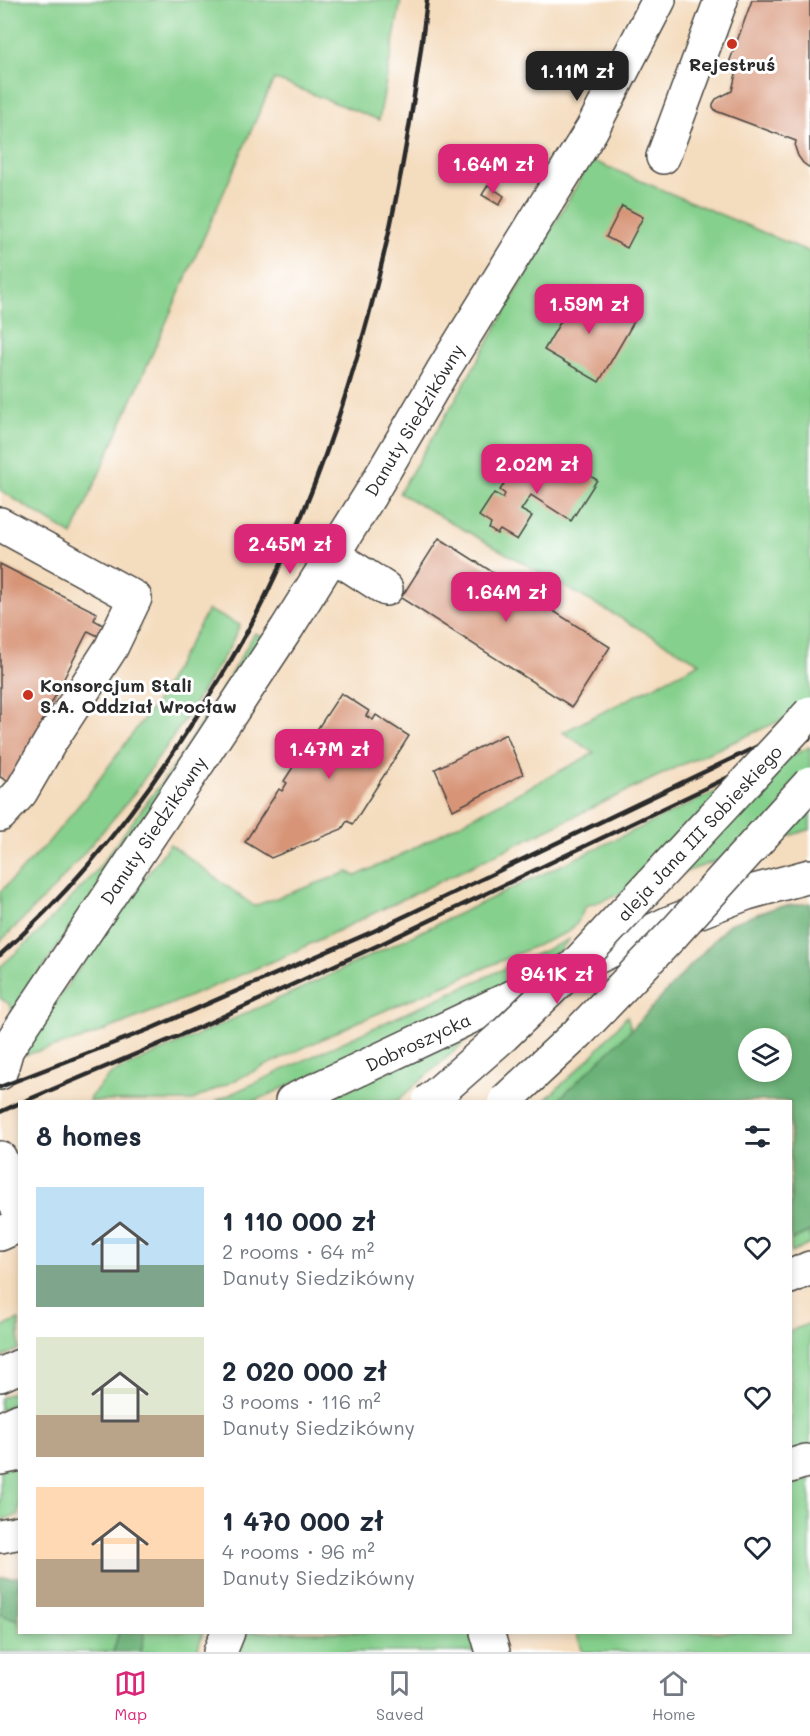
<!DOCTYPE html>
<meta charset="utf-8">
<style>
:root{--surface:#fff;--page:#f6f6f7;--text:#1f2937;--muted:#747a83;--line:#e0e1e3;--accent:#db2777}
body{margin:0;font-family:Mali,sans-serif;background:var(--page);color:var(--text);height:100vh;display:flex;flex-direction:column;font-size:22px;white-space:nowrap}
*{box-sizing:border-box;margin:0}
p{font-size:20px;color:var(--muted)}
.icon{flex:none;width:33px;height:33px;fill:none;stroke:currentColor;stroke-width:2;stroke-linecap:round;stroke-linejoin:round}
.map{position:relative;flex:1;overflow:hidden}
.sheet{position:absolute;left:18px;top:1100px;width:774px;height:534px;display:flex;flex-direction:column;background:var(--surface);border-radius:0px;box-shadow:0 3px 9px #0003}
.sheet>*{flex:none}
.tools{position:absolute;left:738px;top:1028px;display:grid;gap:12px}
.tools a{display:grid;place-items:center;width:54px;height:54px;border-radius:50%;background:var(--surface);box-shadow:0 3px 9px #0003;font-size:30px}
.price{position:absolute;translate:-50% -51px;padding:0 14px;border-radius:12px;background:var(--accent);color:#fff;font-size:20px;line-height:39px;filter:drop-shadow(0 2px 3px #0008)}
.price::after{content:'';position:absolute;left:50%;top:36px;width:18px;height:14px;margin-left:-9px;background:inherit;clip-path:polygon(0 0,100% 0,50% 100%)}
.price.current{background:#222;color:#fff}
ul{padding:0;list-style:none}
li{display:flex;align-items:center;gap:18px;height:150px;padding:0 18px}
li span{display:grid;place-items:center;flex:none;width:168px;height:120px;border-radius:0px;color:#555}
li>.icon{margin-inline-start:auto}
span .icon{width:72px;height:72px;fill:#fffc;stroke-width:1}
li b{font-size:26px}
h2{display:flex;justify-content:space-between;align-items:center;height:72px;padding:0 18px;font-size:26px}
.tabs{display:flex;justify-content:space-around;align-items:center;height:84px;border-top:2px solid var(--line);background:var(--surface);font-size:16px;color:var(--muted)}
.tabs a{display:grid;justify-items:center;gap:3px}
.tabs .current{color:var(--accent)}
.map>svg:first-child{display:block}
.green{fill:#86d08d;stroke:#587e5c;stroke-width:1.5}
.forest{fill:#6cb278;stroke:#4c6e52;stroke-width:1.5;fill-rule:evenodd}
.building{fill:#d79477}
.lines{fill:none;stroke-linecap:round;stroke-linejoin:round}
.minor-casing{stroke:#494641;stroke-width:36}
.major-casing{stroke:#494641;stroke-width:36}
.minor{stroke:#fff;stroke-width:33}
.major{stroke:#fff;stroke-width:33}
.rail{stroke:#2b2b2b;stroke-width:4.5}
.major-bridge-casing{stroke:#494641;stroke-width:36;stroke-linecap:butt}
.major-bridge{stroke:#fff;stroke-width:33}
.poi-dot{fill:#c8321e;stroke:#fff;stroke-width:2}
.labels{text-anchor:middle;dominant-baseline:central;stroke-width:6;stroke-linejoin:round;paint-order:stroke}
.poi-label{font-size:18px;font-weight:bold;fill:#2b2b2b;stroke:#fff}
.street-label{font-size:18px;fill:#2b2b2b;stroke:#fff}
</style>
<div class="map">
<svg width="810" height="1652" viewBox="0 0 810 1652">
<rect width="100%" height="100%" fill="#fff"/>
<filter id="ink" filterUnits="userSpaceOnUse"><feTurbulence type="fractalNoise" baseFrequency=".0167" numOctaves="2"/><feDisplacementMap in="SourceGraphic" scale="12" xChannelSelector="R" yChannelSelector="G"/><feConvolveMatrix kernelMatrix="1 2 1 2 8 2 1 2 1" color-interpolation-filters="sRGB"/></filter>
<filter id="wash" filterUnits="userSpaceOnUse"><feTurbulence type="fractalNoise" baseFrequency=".008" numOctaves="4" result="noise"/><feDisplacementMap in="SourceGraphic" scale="24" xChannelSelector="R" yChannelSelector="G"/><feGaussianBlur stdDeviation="1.35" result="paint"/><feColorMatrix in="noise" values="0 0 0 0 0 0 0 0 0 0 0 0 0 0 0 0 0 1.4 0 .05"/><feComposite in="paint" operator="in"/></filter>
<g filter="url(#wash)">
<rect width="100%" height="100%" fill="#f4dcbe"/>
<g class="green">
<polygon points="0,0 401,0 379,120 274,79 72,535 0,490"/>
<polygon points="591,160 810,252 810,707 740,739 677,767 283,957 169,1005 83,1039 17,1057 115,917 170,844 254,906 348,872 356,876 399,856 594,753 563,732 700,663 399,493 454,402"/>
<polygon points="208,610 240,625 228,650 179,728 130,799 56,886 0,942 0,892 46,845 92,789 156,702"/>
<polygon points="255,633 267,639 12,1014 9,1004 0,998 0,967 38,933 94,874 176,763 223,687"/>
<polygon points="810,747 810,830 804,831 586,906 577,923 568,932 358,1022 191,1101 89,1101 90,1097 112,1073 298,990"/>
<polygon points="570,939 539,971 255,1101 216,1101 395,1018"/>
<polygon points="627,1016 638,1050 613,1101 544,1101 592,1056"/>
<polygon points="476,1032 397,1101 321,1101"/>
<polygon points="810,1232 810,1244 791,1253 791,1240"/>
<polygon points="19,1320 19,1349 0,1358 0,1328"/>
<polygon points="810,1323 810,1473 791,1450 790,1331"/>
<polygon points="19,1389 19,1401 0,1410 0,1398"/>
<polygon points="19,1464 19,1515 0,1520 0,1469"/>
<polygon points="810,1478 810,1652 583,1652 576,1632 790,1632 791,1485"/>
<polygon points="0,1613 5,1616 19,1620 20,1632 119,1632 113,1652 0,1652"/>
<polygon points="145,1632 203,1632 197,1652 141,1652"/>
<polygon points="250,1632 472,1632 479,1652 235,1652"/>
</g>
<g class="forest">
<path d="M810 903V1231L791 1240 790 1101H557L632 1029 729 924 777 907ZM748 1038H782V1071H748Z"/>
<polygon points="0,1577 19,1577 19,1620 5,1616 0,1613"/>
<polygon points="119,1632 145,1632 141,1652 113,1652"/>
</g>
<g id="blocks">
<g class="building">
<polygon points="752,0 810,0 810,168 803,163 798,156 795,147 796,141 716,111 713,107 713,104 716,99 732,91 738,65 729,63"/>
<polygon points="488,185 504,196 499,205 482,195"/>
<polygon points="622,206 643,217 627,248 606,237"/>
<polygon points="580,288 635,320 599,382 544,350"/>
<polygon points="555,454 597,480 571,521 531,495 521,510 532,516 517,540 500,530 497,534 489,529 491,524 479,516 494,493 503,498 505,494 500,490 507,479 503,477 513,461 538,480"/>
<polygon points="439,538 610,647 572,707 401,598"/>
<polygon points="0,564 97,613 94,620 103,625 98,636 88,631 11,783 0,777"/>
<polygon points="341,693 369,711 366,716 373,720 376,715 409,736 353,824 347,821 342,829 271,858 245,842 279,789 282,791 287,783 284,781 309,742 314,745 321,734 316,731"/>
<polygon points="506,734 523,774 453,810 435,769"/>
</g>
</g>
</g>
<g filter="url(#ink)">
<use href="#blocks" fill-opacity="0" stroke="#494641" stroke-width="1.5"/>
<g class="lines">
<g class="minor-casing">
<g id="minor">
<polyline points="663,157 721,0"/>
<polyline points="0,524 135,598 111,648 50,742 21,792 0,815"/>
<polyline points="333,555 386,589"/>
<polyline points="0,1073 7,1049 194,769 287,628 370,495 442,372 592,129 659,0"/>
<polyline points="292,1101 669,923 747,893 810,876"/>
<polyline points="0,1158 9,1190 20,1212"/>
<polyline points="0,1234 20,1225"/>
<polyline points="790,1277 810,1268"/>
<polyline points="790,1466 806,1461"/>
<polyline points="0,1536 20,1532"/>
<polyline points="487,1632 493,1652"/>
<polyline points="220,1652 228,1632"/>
</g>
</g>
<g class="major-casing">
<g id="major">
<polyline points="0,1375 20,1366"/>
<polyline points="0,1429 20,1420"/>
<polyline points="0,1458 20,1454"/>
</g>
</g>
<use href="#minor" class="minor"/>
<use href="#major" class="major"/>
<g class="rail">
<path d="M0 955C70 893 129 820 180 742 212 693 244 642 269 589 357 407 404 200 427 0"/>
<polyline points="0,1087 150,1029 374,931 810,721"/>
<polyline points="25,1101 202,1026 381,944 810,738"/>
<polyline points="0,1112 20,1103"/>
</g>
<g class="major-bridge-casing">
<g id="major-bridge">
<polyline points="429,1101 504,1035 571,970 810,713"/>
<polyline points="505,1101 578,1033 674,933 810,783"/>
</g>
</g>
<use href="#major-bridge" class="major-bridge"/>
</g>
</g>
<g class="poi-dot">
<circle cx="732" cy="44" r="6"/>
<circle cx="28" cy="695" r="6"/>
</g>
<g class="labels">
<g class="poi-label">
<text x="732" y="64">Rejestruś</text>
<text x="40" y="685" text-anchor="start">Konsorcjum Stali<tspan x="40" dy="21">S.A. Oddział Wrocław</tspan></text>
</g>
<g class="street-label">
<text transform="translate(414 420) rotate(-59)">Danuty Siedzikówny</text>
<text transform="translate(153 830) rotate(-56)">Danuty Siedzikówny</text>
<text transform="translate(699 833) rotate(-47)">aleja Jana III Sobieskiego</text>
<text transform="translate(418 1042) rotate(-25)">Dobroszycka</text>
</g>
</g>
</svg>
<div class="tools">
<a><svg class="icon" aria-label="layers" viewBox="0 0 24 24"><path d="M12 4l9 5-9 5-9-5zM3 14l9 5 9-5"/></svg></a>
</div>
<b class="price current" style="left:577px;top:102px">1.11M zł</b>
<b class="price" style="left:493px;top:195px">1.64M zł</b>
<b class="price" style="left:589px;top:335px">1.59M zł</b>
<b class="price" style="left:537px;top:495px">2.02M zł</b>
<b class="price" style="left:290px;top:575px">2.45M zł</b>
<b class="price" style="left:506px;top:623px">1.64M zł</b>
<b class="price" style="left:329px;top:780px">1.47M zł</b>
<b class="price" style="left:557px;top:1005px">941K zł</b>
<section class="sheet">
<h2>8 homes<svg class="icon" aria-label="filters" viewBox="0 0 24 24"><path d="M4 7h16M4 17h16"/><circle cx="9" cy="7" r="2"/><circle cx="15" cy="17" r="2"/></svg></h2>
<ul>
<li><span style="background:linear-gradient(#bfe0f5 65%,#7fa58c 0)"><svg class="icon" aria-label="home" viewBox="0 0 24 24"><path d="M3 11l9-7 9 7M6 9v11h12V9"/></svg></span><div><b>1 110 000 zł</b><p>2 rooms · 64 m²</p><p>Danuty Siedzikówny</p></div><svg class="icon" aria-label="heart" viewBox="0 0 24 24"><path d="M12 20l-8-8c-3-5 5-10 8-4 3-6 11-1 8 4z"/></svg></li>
<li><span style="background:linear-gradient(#dfe7d0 65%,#b9a48a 0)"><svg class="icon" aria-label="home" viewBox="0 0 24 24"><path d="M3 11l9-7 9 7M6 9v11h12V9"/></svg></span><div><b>2 020 000 zł</b><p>3 rooms · 116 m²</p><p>Danuty Siedzikówny</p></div><svg class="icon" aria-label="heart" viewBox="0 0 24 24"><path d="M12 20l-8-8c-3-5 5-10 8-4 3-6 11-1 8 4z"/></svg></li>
<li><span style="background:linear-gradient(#ffd9b3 60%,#b9a48a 0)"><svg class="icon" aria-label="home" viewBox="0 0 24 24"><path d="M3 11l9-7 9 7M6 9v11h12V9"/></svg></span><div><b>1 470 000 zł</b><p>4 rooms · 96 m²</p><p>Danuty Siedzikówny</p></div><svg class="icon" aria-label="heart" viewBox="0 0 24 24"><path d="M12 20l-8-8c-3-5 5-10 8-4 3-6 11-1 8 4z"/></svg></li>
</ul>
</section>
</div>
<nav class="tabs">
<a class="current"><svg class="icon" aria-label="map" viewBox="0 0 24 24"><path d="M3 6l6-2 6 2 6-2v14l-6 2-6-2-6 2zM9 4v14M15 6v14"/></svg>Map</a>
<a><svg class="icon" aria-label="saved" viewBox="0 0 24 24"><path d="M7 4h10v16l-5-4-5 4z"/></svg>Saved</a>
<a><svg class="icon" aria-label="home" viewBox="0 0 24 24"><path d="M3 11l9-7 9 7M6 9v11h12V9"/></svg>Home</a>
</nav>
